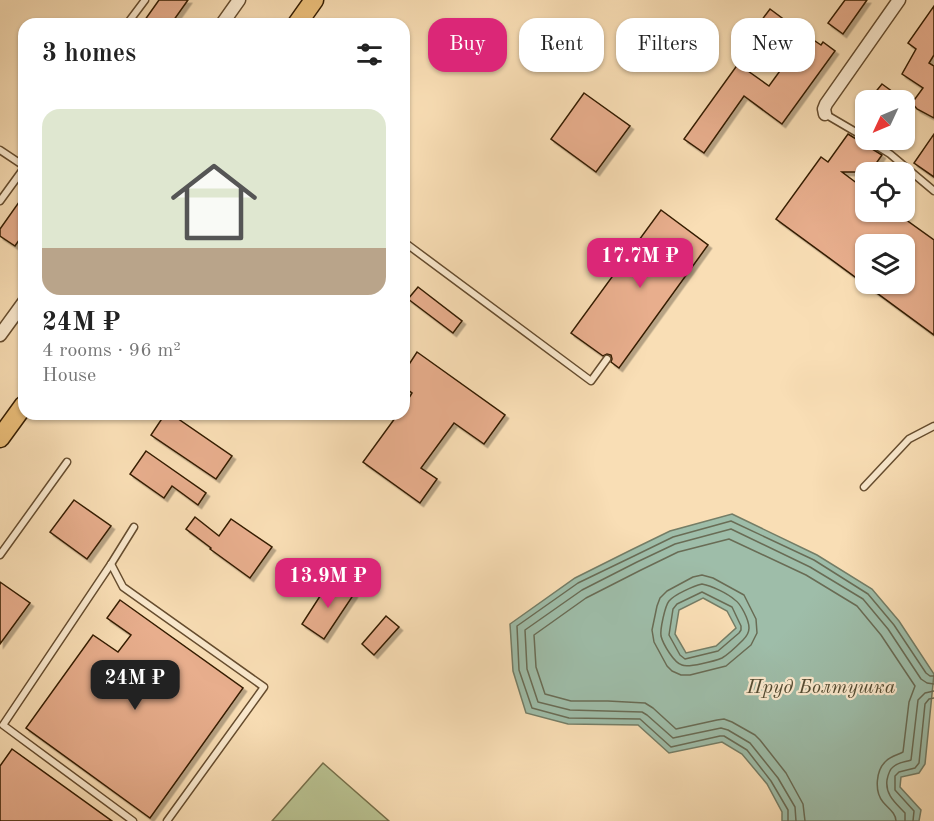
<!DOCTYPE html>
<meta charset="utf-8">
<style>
:root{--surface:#fff;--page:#f6f6f6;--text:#222;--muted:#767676;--accent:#db2777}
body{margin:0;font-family:"Old Standard TT",serif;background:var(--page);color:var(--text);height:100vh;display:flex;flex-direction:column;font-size:22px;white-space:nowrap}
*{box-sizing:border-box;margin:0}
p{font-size:20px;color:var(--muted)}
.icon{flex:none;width:33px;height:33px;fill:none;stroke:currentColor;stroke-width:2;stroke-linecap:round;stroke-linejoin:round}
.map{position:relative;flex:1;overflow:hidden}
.details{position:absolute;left:18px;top:18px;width:392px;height:402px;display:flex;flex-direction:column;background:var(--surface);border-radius:18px;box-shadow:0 2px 4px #0004}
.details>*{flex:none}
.hud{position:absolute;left:428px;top:18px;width:416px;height:54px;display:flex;gap:12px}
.needle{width:39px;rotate:226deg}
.buttons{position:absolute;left:855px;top:90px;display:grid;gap:12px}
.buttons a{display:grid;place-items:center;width:60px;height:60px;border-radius:12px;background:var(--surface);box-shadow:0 2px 4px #0004;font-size:30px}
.price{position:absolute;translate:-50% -51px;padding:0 14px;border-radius:12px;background:var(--accent);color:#fff;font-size:20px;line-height:39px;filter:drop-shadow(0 2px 3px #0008)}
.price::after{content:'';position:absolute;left:50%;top:36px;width:18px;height:14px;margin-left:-9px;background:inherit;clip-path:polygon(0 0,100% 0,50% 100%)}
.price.current{background:#222;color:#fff}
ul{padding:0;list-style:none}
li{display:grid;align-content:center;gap:12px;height:318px;padding:0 24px}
li span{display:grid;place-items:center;height:186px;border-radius:18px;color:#555}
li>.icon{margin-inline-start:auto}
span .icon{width:108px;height:108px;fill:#fffc;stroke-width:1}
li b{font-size:26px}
h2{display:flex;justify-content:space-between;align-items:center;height:72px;padding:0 24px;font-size:26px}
.tag{padding:0 21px;border-radius:18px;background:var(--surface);box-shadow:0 2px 4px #0004;font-size:21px;line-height:54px}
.tag.current{background:var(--accent);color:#fff}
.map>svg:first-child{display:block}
.green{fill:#b9c291;stroke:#766f49;stroke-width:1.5}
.water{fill:#9ebda9;stroke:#747d66;stroke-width:1.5;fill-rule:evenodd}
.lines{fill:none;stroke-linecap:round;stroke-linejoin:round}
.shore{stroke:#696c55;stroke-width:1.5}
.building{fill:#e8ae8d;stroke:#341c01;stroke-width:1.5;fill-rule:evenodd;filter:url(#shadow)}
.service-casing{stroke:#654c2e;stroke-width:9}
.minor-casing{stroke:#654c2e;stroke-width:15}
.primary-casing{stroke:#341c01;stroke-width:21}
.service{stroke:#fbeacf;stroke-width:6}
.minor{stroke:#fbeacf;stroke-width:12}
.primary{stroke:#ecbf7a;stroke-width:18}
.labels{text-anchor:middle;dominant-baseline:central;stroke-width:4.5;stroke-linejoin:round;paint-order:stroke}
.water-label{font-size:20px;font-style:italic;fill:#544c33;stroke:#fbeacf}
</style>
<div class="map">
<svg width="934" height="821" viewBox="0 0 934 821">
<defs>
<filter id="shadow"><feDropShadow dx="3.5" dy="3.5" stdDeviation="0" flood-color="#0004"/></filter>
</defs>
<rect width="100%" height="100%" fill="#f9deb5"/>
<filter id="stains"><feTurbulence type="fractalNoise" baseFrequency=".00333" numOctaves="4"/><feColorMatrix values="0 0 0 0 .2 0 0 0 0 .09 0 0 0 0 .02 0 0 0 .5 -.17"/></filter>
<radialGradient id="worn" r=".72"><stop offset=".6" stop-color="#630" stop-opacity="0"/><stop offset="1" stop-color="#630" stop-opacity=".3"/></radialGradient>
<polygon class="green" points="323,763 389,821 272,821"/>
<path class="water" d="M732 514 817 555 872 589 899 621 934 674 925 764 919 773 901 777 900 787 921 810 919 821H782V812L767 784 742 754 722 742 669 753 638 725 568 724 526 713 513 671 510 624 575 578 631 550 670 531ZM703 598 727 611 736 628 716 646 686 653 675 634 679 610Z"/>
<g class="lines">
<g class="shore">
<polygon points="702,575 713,578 744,595 756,619 757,633 751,645 726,666 690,675 681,675 672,671 667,666 654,642 652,630 657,606 660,598 667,591 693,577"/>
<path d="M702 584C712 586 727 593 735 600 741 604 749 620 749 628 749 633 746 637 743 640 737 646 729 654 722 658 715 661 688 668 682 665 674 663 663 644 661 636 660 629 665 606 669 601 675 594 694 586 702 584Z"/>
<polygon points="702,592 732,607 741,626 741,630 739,633 718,651 685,659 680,655 669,635 673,609 677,604"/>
<polyline points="788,821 788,810 771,781 747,750 724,736 720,736 671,747 640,719 569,718 532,708 519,670 517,626 578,583 634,556 673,537 731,521 814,560 868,594 894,625 926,673 930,676 934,676"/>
<polyline points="796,821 795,807 778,778 750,743 728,730 721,728 673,738 647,715 642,712 570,710 538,702 527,669 525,630 582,590 637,562 675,544 731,529 810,567 863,599 888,629 921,679 927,683 934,684"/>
<path d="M805 821 803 804 786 773 760 740 755 735 732 722 724 719 717 720 676 729 653 708 645 703 608 701H571L545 694 536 667 534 635 586 598 641 570 678 552 729 539 806 575 857 606 881 635 915 686 909 702 903 752C898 755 891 756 886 761 876 770 874 791 883 802 888 808 896 813 896 821"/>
<path d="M905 821V813C896 803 885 795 887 780 888 775 889 770 893 767 898 762 906 762 911 760L918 700 925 693 934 691"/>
<polyline points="913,821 914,811 895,790 895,776 899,772 915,768 919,763 925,704 929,699 934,698"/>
</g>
</g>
<g class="building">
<polygon points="159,0 188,0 171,24 142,24"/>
<polygon points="845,0 867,0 843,34 828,23"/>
<polygon points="934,6 934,55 929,63 934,66 934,118 917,109 912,103 923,88 902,74 916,49 908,43"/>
<polygon points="770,9 790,24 764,60 743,45"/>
<polygon points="806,35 821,45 823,42 835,51 782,124 744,96 704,153 684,139 738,64 769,86"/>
<polygon points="882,84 904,100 869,100"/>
<polygon points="584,93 630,126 596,172 551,139"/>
<path d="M848 134 882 155 870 172H842L866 190V212H895L934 240V335L776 219 821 157 828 162ZM866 244H904V284H866Z"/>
<polygon points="934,134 934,177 914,163"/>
<polygon points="24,195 24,233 15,246 0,236 0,229"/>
<polygon points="661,210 708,245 619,368 611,362 612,359 611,355 607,354 603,356 571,333"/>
<polygon points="418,287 462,321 453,333 408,299"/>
<polygon points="417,352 505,415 484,444 454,423 421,468 437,479 420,503 363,462 398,414 404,414 404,406 412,393 404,387 404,372"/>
<polygon points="165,414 171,414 232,456 216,479 151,435"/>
<polygon points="146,451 206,493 198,505 172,486 164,498 130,474"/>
<polygon points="74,500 111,526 87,559 50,532"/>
<polygon points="195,517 219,536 231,519 272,547 250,578 210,549 211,548 186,529"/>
<polygon points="331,579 354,594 324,639 302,624"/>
<polygon points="0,582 30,603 0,644"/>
<polygon points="120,600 243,688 150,818 26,728 93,635 118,652 131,635 107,618"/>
<polygon points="386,616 399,627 374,655 362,644"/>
<polygon points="12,749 112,821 0,821 0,766"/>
</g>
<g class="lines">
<g class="service-casing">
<g id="service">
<polyline points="127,24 145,0"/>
<polyline points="825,114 866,138"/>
<polyline points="867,140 890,154 934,191"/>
<polyline points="0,150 24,166"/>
<polyline points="0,201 24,168"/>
<polyline points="404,242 591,381 607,359"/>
<polyline points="864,487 909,439 934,426"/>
<polyline points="0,555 67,462"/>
<polyline points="111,564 123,587 264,687 167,821"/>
<polyline points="133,821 3,725 111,564 134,527"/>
</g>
</g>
<g class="minor-casing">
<g id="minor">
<polyline points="222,24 239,0"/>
<polyline points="825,114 824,109 826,104 899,0"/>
<polyline points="0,335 24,302"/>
</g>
</g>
<g class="primary-casing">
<g id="primary">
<polyline points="297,24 314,0"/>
<polyline points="0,438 24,405"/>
</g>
</g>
<use href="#service" class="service"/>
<use href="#minor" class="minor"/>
<use href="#primary" class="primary"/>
</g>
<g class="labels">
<g class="water-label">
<text x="821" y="688">Пруд Болтушка</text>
</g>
</g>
<rect width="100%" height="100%" filter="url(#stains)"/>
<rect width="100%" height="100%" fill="url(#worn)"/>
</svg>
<div class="buttons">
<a><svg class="needle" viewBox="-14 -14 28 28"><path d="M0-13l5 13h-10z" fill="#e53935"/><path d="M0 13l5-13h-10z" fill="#767676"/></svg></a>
<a><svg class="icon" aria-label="locate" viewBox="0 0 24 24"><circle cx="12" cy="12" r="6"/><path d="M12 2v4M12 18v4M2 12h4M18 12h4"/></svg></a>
<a><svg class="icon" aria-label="layers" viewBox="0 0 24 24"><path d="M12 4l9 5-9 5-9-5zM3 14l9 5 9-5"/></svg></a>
</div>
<b class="price" style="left:640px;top:289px">17.7M ₽</b>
<b class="price" style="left:328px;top:609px">13.9M ₽</b>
<b class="price current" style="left:135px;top:711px">24M ₽</b>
<div class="hud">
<a class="tag current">Buy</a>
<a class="tag">Rent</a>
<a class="tag">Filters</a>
<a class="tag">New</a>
</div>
<section class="details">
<h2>3 homes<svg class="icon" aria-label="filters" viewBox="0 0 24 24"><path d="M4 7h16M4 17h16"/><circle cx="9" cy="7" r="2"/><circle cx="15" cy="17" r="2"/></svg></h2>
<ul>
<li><span style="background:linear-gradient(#dfe7d0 75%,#b9a48a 0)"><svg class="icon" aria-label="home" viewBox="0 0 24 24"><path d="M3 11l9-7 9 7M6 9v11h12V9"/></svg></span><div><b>24M ₽</b><p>4 rooms · 96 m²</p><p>House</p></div></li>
</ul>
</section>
</div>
